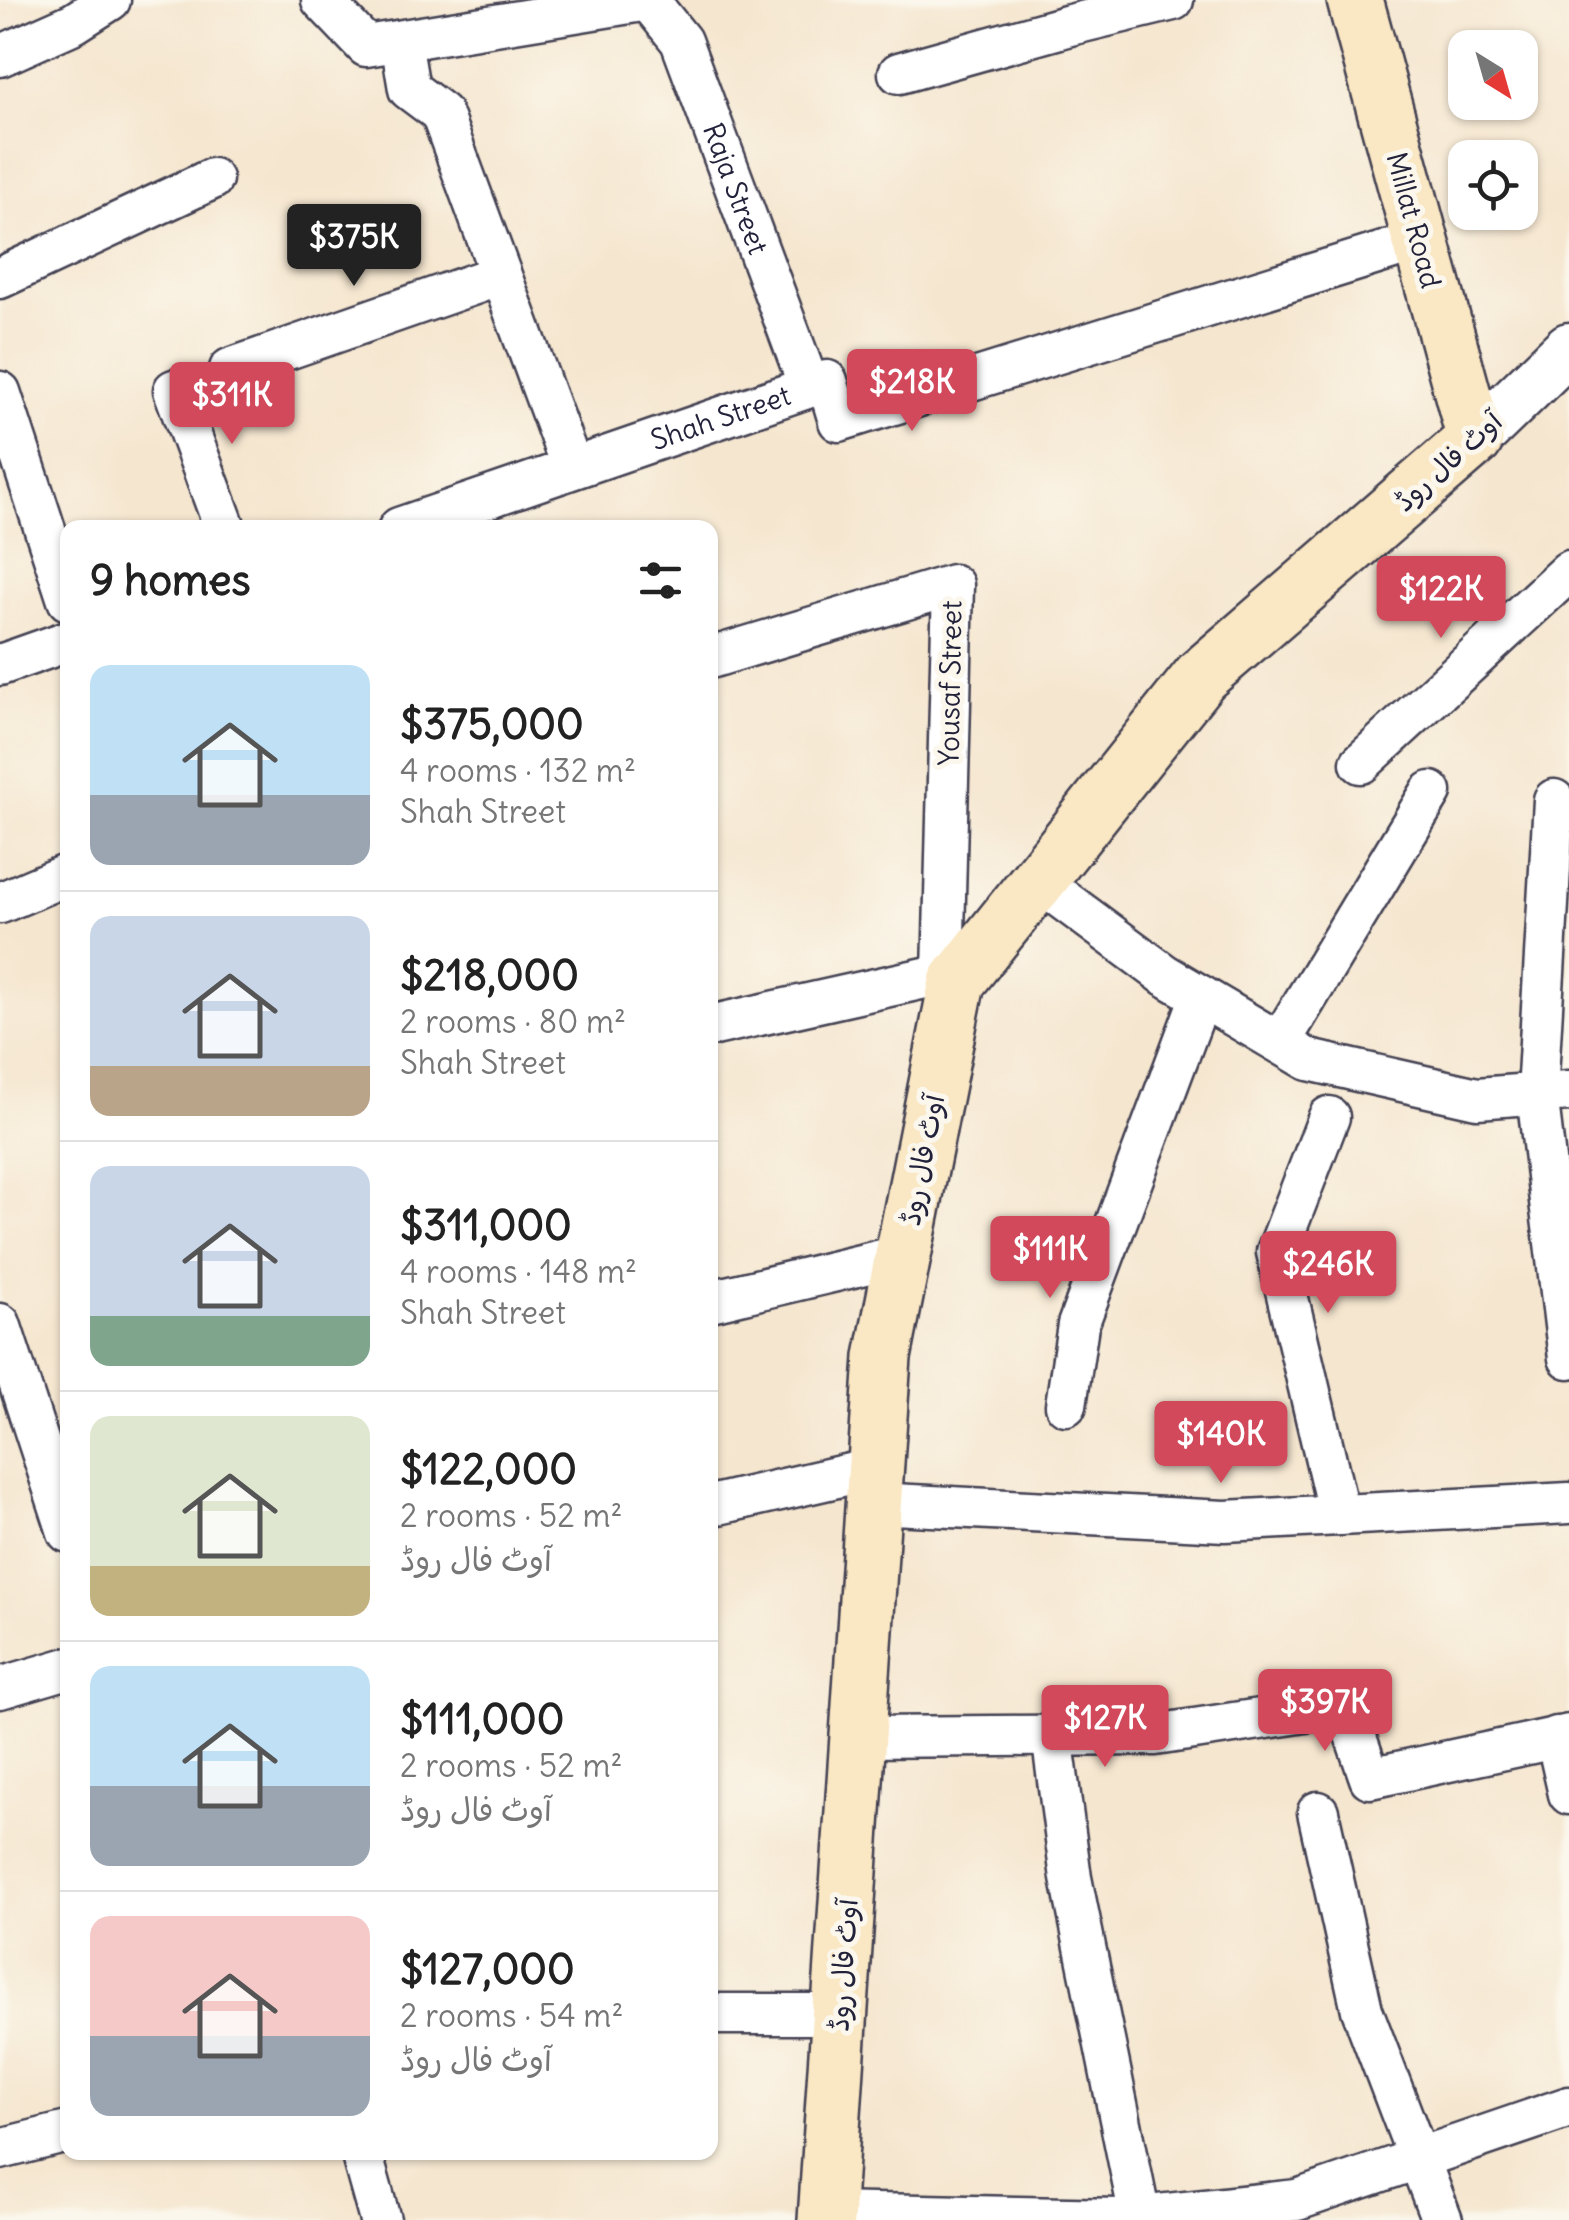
<!DOCTYPE html>
<meta charset="utf-8">
<style>
:root{--surface:#fff;--page:#f6f6f6;--text:#222;--muted:#767676;--line:#e0e0e0;--accent:#d1495b}
body{margin:0;font-family:Delius,"Playpen Sans Arabic",sans-serif;background:var(--page);color:var(--text);height:100vh;display:flex;flex-direction:column;font-size:38px;white-space:nowrap}
*{box-sizing:border-box;margin:0}
p{font-size:32px;color:var(--muted)}
.icon{flex:none;width:55px;height:55px;fill:none;stroke:currentColor;stroke-width:2;stroke-linecap:round;stroke-linejoin:round}
.map{position:relative;flex:1;overflow:hidden}
.side{position:absolute;left:60px;top:520px;width:658px;height:1640px;display:flex;flex-direction:column;background:var(--surface);border-radius:20px;box-shadow:0 2px 8px #0004}
.side>*{flex:none}
.needle{width:65px;rotate:143deg}
.controls{position:absolute;left:1448px;top:30px;display:grid;gap:20px}
.controls a{display:grid;place-items:center;width:90px;height:90px;border-radius:20px;background:var(--surface);box-shadow:0 2px 8px #0004;font-size:50px}
.price{position:absolute;translate:-50% -85px;padding:0 22px;border-radius:10px;background:var(--accent);color:#fff;font-size:32px;line-height:65px;filter:drop-shadow(0 2px 5px #0008)}
.price::after{content:'';position:absolute;left:50%;top:60px;width:30px;height:22px;margin-left:-15px;background:inherit;clip-path:polygon(0 0,100% 0,50% 100%)}
.price.current{background:#222;color:#fff}
ul{padding:0;list-style:none}
li{display:flex;align-items:center;gap:30px;height:250px;padding:0 30px}
li+li{border-top:2px solid var(--line)}
li span{display:grid;place-items:center;flex:none;width:280px;height:200px;border-radius:20px;color:#555}
li>.icon{margin-inline-start:auto}
span .icon{width:120px;height:120px;fill:#fffc;stroke-width:1}
li b{font-size:42px}
h2{display:flex;justify-content:space-between;align-items:center;height:120px;padding:0 30px;font-size:42px}
.map>svg:first-child{display:block}
.lines{fill:none;stroke-linecap:round;stroke-linejoin:round}
.minor-casing{stroke:#423f51;stroke-width:45}
.tertiary-casing{stroke:#423f51;stroke-width:55}
.secondary-casing{stroke:#423f51;stroke-width:60}
.minor{stroke:#fff;stroke-width:40}
.tertiary{stroke:#fff;stroke-width:50}
.secondary{stroke:#fae7c3;stroke-width:55}
.labels{text-anchor:middle;dominant-baseline:central;stroke-width:10;stroke-linejoin:round;paint-order:stroke}
.street-label{font-size:28px;fill:#22223b;stroke:#fbf7ec}
</style>
<div class="map">
<svg width="1569" height="2220" viewBox="0 0 1569 2220">
<rect width="100%" height="100%" fill="#fbf7ec"/>
<filter id="ink" filterUnits="userSpaceOnUse"><feTurbulence type="fractalNoise" baseFrequency=".01" numOctaves="2"/><feDisplacementMap in="SourceGraphic" scale="20" xChannelSelector="R" yChannelSelector="G"/><feConvolveMatrix kernelMatrix="1 2 1 2 8 2 1 2 1" color-interpolation-filters="sRGB"/></filter>
<filter id="wash" filterUnits="userSpaceOnUse"><feTurbulence type="fractalNoise" baseFrequency=".0048" numOctaves="4" result="noise"/><feDisplacementMap in="SourceGraphic" scale="40" xChannelSelector="R" yChannelSelector="G"/><feGaussianBlur stdDeviation="2.25" result="paint"/><feColorMatrix in="noise" values="0 0 0 0 0 0 0 0 0 0 0 0 0 0 0 0 0 1.4 0 .05"/><feComposite in="paint" operator="in"/></filter>
<g filter="url(#wash)">
<rect width="100%" height="100%" fill="#f5e6cf"/>
</g>
<g filter="url(#ink)">
<g class="lines">
<g class="minor-casing">
<g id="minor">
<polyline points="322,0 366,46 648,0"/>
<path id="s1" d="M648 0 681 41 809 386"/>
<polyline points="401,41 409,89 441,113 572,468"/>
<polyline points="0,56 74,23 110,0"/>
<polyline points="899,73 1070,25 1173,0"/>
<polyline points="0,278 212,179"/>
<polyline points="230,369 500,275"/>
<polyline points="174,390 225,528"/>
<polyline points="0,392 68,600"/>
<path id="s2" d="M399 528 827 381 839 421 1419 241"/>
<polyline points="710,658 953,585 943,974"/>
<polyline points="0,665 68,641"/>
<polyline points="1361,763 1569,571"/>
<polyline points="1554,800 1537,1094 1569,1358"/>
<polyline points="1038,881 1165,975 1309,1060 1477,1098 1569,1091"/>
<polyline points="0,903 68,874"/>
<polyline points="710,1026 943,974 957,982"/>
<polyline points="1280,1042 1431,792"/>
<polyline points="1329,1117 1277,1252 1339,1515"/>
<polyline points="710,1301 903,1255"/>
<polyline points="0,1324 68,1532"/>
<polyline points="1066,1405 1078,1325 1201,996"/>
<polyline points="873,1503 1225,1521 1569,1503"/>
<polyline points="710,1506 876,1468"/>
<polyline points="0,1688 68,1668"/>
<polyline points="1052,1735 1071,1878 1140,2217"/>
<polyline points="858,1737 1155,1735 1345,1706 1370,1778 1569,1735"/>
<polyline points="1556,1737 1569,1794"/>
<polyline points="1318,1812 1362,2010 1442,2220"/>
<polyline points="710,2014 840,2014"/>
<polyline points="0,2149 68,2132"/>
<polyline points="361,2152 380,2220"/>
<polyline points="827,2213 1120,2219 1297,2200 1569,2107"/>
</g>
</g>
<g class="tertiary-casing">
<polyline id="tertiary" points="1475,439 1569,348"/>
</g>
<g class="secondary-casing">
<polyline id="secondary" points="826,2220 883,1357 957,982 1201,676 1475,439 1355,0"/>
</g>
<use href="#minor" class="minor"/>
<use href="#tertiary" class="tertiary"/>
<use href="#secondary" class="secondary"/>
</g>
</g>
<g class="labels">
<g class="street-label">
<text stroke="none"><textPath href="#s1" startOffset="210">Raja Street</textPath></text>
<text transform="translate(1414 220) rotate(75)">Millat Road</text>
<text stroke="none"><textPath href="#s2" startOffset="340">Shah Street</textPath></text>
<text transform="translate(1448 461) rotate(-42)">آوٹ فال روڈ</text>
<text transform="translate(950 683) rotate(-89)">Yousaf Street</text>
<text transform="translate(922 1160) rotate(-79)">آوٹ فال روڈ</text>
<text transform="translate(843 1965) rotate(-86)">آوٹ فال روڈ</text>
</g>
</g>
</svg>
<div class="controls">
<a><svg class="needle" viewBox="-14 -14 28 28"><path d="M0-13l5 13h-10z" fill="#e53935"/><path d="M0 13l5-13h-10z" fill="#767676"/></svg></a>
<a><svg class="icon" aria-label="locate" viewBox="0 0 24 24"><circle cx="12" cy="12" r="6"/><path d="M12 2v4M12 18v4M2 12h4M18 12h4"/></svg></a>
</div>
<b class="price current" style="left:354px;top:289px">$375K</b>
<b class="price" style="left:912px;top:434px">$218K</b>
<b class="price" style="left:232px;top:447px">$311K</b>
<b class="price" style="left:1441px;top:641px">$122K</b>
<b class="price" style="left:1050px;top:1301px">$111K</b>
<b class="price" style="left:1328px;top:1316px">$246K</b>
<b class="price" style="left:1221px;top:1486px">$140K</b>
<b class="price" style="left:1325px;top:1754px">$397K</b>
<b class="price" style="left:1105px;top:1770px">$127K</b>
<section class="side">
<h2>9 homes<svg class="icon" aria-label="filters" viewBox="0 0 24 24"><path d="M4 7h16M4 17h16"/><circle cx="9" cy="7" r="2"/><circle cx="15" cy="17" r="2"/></svg></h2>
<ul>
<li><span style="background:linear-gradient(#bfe0f5 65%,#9aa5b1 0)"><svg class="icon" aria-label="home" viewBox="0 0 24 24"><path d="M3 11l9-7 9 7M6 9v11h12V9"/></svg></span><div><b>$375,000</b><p>4 rooms · 132 m²</p><p>Shah Street</p></div></li>
<li><span style="background:linear-gradient(#c9d6e8 75%,#b9a48a 0)"><svg class="icon" aria-label="home" viewBox="0 0 24 24"><path d="M3 11l9-7 9 7M6 9v11h12V9"/></svg></span><div><b>$218,000</b><p>2 rooms · 80 m²</p><p>Shah Street</p></div></li>
<li><span style="background:linear-gradient(#c9d6e8 75%,#7fa58c 0)"><svg class="icon" aria-label="home" viewBox="0 0 24 24"><path d="M3 11l9-7 9 7M6 9v11h12V9"/></svg></span><div><b>$311,000</b><p>4 rooms · 148 m²</p><p>Shah Street</p></div></li>
<li><span style="background:linear-gradient(#dfe7d0 75%,#c2b280 0)"><svg class="icon" aria-label="home" viewBox="0 0 24 24"><path d="M3 11l9-7 9 7M6 9v11h12V9"/></svg></span><div><b>$122,000</b><p>2 rooms · 52 m²</p><p>آوٹ فال روڈ</p></div></li>
<li><span style="background:linear-gradient(#bfe0f5 60%,#9aa5b1 0)"><svg class="icon" aria-label="home" viewBox="0 0 24 24"><path d="M3 11l9-7 9 7M6 9v11h12V9"/></svg></span><div><b>$111,000</b><p>2 rooms · 52 m²</p><p>آوٹ فال روڈ</p></div></li>
<li><span style="background:linear-gradient(#f6c9c9 60%,#9aa5b1 0)"><svg class="icon" aria-label="home" viewBox="0 0 24 24"><path d="M3 11l9-7 9 7M6 9v11h12V9"/></svg></span><div><b>$127,000</b><p>2 rooms · 54 m²</p><p>آوٹ فال روڈ</p></div></li>
</ul>
</section>
</div>
